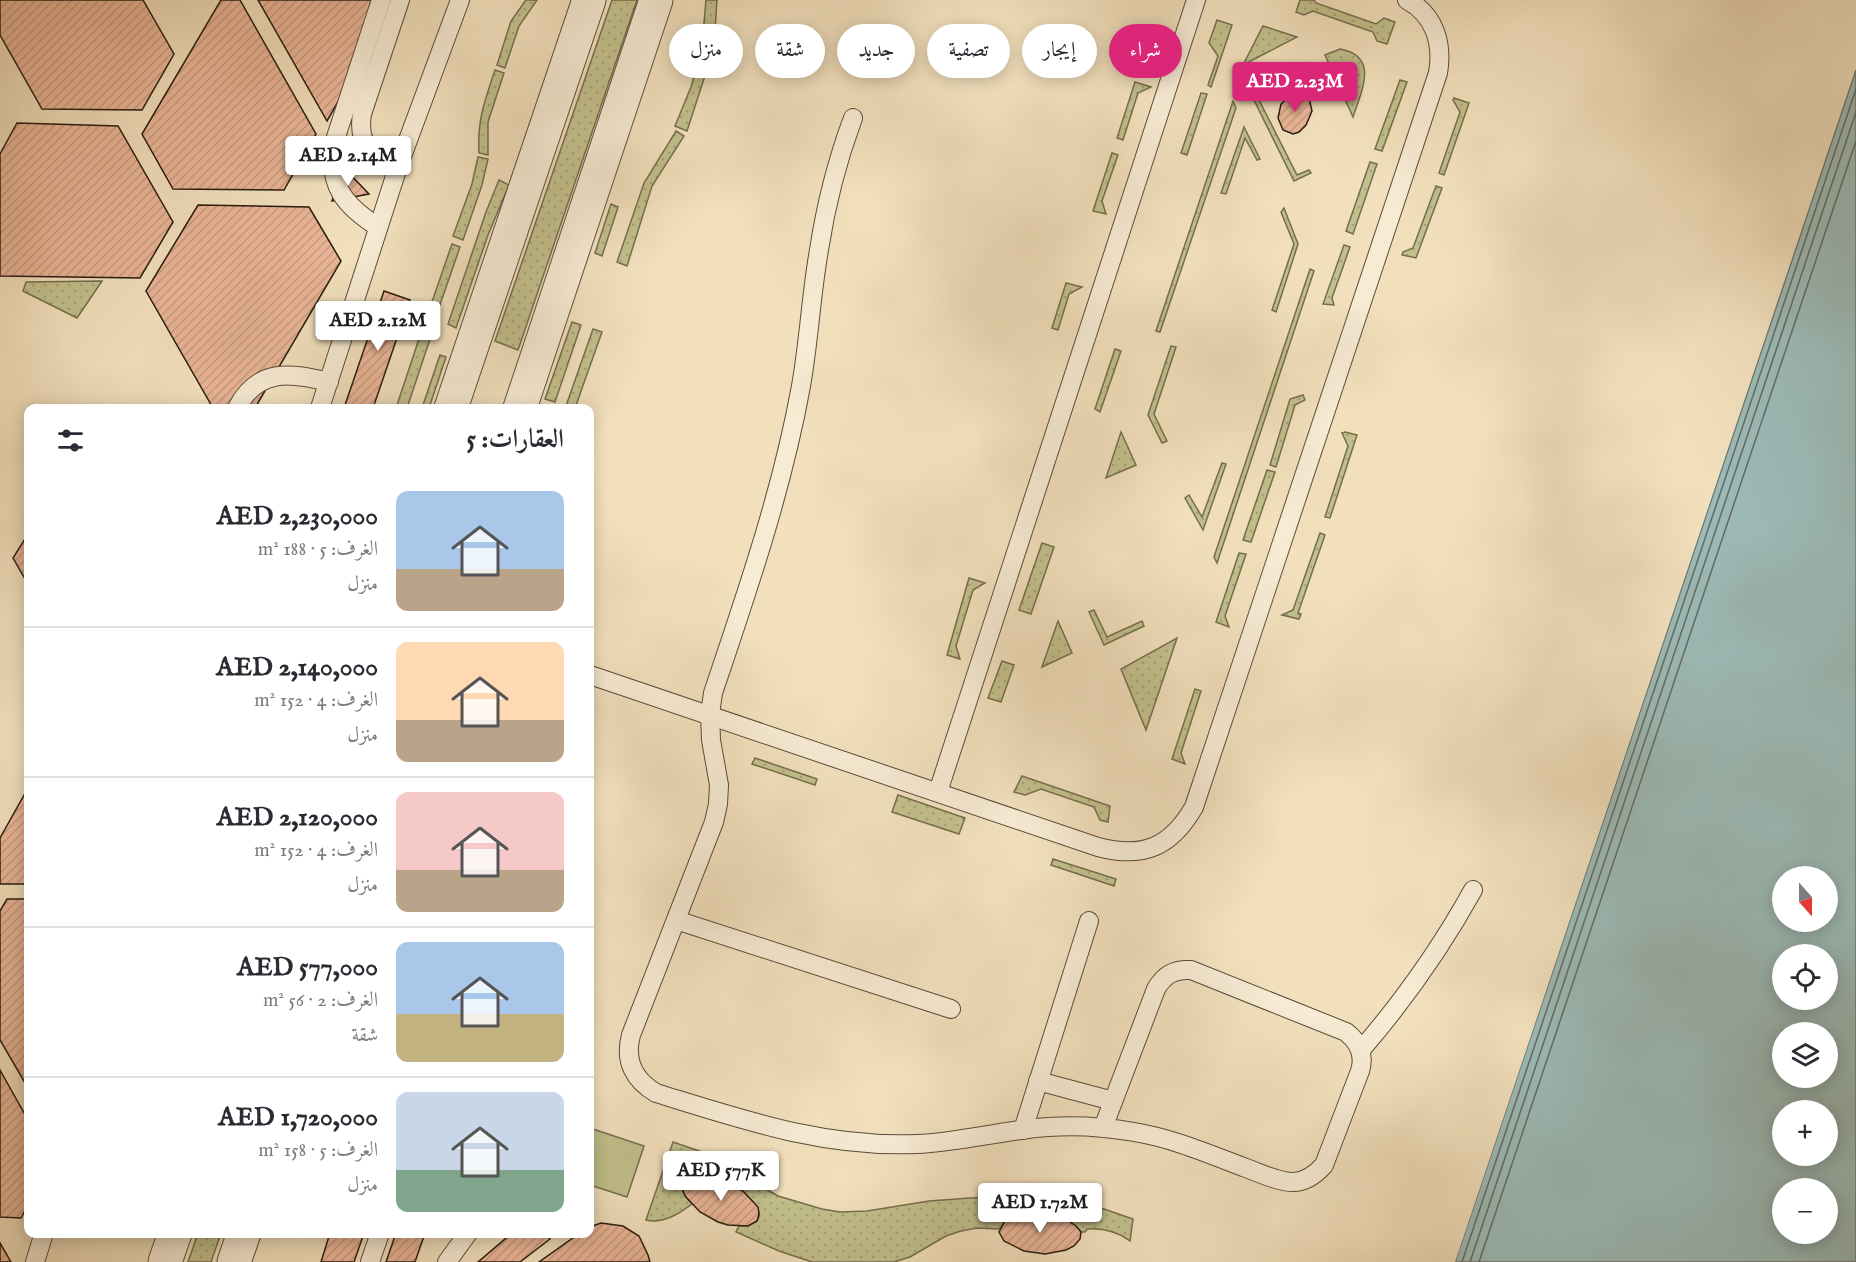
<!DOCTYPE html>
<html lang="ar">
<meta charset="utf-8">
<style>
:root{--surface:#fff;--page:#f7f7f7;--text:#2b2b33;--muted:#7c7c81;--line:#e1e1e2;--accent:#db2777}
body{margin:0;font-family:"IM FELL English",Amiri,serif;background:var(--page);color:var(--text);direction:rtl;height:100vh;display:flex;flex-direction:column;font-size:22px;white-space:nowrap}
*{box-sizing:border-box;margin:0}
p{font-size:20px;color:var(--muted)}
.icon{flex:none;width:33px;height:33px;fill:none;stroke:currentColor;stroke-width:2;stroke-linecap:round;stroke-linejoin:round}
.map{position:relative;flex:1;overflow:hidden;direction:ltr}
.panel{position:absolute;left:24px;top:404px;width:570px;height:834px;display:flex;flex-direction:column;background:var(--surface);border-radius:12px;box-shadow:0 3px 15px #0003;direction:rtl}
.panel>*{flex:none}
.top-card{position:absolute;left:612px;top:24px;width:570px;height:54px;direction:rtl;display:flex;gap:12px}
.needle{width:39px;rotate:159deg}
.buttons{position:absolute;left:1772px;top:866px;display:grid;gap:12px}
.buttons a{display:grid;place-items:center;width:66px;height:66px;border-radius:50%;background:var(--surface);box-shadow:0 3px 15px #0003;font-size:30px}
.price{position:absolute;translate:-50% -51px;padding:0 14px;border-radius:6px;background:#fff;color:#222;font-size:20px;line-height:39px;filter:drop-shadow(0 2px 3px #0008)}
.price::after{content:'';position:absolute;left:50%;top:36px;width:18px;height:14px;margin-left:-9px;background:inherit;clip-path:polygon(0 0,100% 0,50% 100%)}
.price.selected{background:var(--accent);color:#fff}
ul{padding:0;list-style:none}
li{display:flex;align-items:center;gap:18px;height:150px;padding:0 30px}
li+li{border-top:2px solid var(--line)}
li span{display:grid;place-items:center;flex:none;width:168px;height:120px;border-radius:12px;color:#555}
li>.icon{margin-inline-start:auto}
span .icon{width:72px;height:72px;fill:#fffc;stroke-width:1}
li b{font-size:26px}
h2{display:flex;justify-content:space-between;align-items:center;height:72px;padding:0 30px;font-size:26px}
.tag{padding:0 21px;border-radius:27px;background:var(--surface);box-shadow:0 3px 15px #0003;font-size:21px;line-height:54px}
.tag.selected{background:var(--accent);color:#fff}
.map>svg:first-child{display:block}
.grass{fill:url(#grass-dots);stroke:#746e4e;stroke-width:1.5}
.green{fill:#c2c08c;stroke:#746e4e;stroke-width:1.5}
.water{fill:#9cbbb8;stroke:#6d7b74;stroke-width:1.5;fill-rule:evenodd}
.pier{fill:#f2e0bd}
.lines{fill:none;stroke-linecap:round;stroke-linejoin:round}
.shore{stroke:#626b64;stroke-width:1.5}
.building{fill:url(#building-hatch);stroke:#271b0f;stroke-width:1.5}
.lane-casing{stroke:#5a4c3a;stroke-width:20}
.street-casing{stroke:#5a4c3a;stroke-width:35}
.lane{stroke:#f7ebd4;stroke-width:18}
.street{stroke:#f7ebd4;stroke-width:33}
</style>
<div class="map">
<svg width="1856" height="1262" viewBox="0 0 1856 1262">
<defs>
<pattern id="grass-dots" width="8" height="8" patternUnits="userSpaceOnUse" patternTransform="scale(1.5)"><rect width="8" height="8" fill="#c2c08c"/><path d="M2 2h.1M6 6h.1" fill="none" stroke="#a7a478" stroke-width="1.8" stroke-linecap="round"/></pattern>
<pattern id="building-hatch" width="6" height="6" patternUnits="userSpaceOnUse" patternTransform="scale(1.5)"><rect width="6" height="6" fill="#eab597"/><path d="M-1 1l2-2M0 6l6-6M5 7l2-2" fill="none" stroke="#c99b81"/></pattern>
</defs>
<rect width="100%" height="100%" fill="#f2e0bd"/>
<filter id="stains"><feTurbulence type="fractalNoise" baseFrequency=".00333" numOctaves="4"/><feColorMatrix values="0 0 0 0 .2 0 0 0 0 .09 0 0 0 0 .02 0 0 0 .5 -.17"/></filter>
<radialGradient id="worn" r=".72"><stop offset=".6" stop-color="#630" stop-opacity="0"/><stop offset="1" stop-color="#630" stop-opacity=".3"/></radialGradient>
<g class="grass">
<polygon points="526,0 537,0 519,26 505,68 497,65 511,21"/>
<polygon points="612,0 637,0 518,350 495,341"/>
<polygon points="706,0 717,0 714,45 706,44 704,23"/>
<polygon points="1300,0 1314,0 1316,3 1376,24 1384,18 1395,22 1387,44 1377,41 1373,32 1313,11 1304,15 1296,12"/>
<polygon points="1217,20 1232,25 1211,87 1208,85 1218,56 1209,43"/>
<polygon points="1263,26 1297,37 1243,65"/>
<polygon points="702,48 713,51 687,131 675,126 691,87"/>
<path d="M1340 49C1380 56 1361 92 1353 117L1325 55Z"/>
<polygon points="1286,69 1289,74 1255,92 1297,175 1309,170 1311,173 1294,181 1248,88"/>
<path d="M495 70 504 73 488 122V155L479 153C477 120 485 100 495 70Z"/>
<polygon points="1400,80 1407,82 1382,151 1375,149"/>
<polygon points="1135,82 1151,87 1138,93 1123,140 1117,138"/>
<polygon points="1201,93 1207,94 1187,155 1181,153"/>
<polygon points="1454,98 1469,103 1444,175 1439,173 1460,112 1453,100"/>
<polygon points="1233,101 1236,108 1160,332 1156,331"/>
<polygon points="1244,127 1260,159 1257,160 1245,138 1226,194 1221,193"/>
<polygon points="676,131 684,136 652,186 627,266 617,262 644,183"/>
<polygon points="1112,153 1118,155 1102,201 1106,214 1093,211"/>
<polygon points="478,157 488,159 482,185 463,240 453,236 472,184"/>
<polygon points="1370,162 1377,164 1353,234 1346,231"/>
<polygon points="499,180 509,185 488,235 456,328 448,324 486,212"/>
<polygon points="1436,186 1442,188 1416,258 1402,255 1403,252 1413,248"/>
<polygon points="611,204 618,207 602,256 595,253"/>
<polygon points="1284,208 1298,244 1276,312 1272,310 1294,244 1281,212"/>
<polygon points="452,244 460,247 434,322 426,319"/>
<polygon points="1344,245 1350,247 1332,298 1334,305 1323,304"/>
<polygon points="1310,269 1314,271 1217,563 1214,557"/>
<polygon points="102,281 77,318 23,291 26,282"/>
<polygon points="1066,283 1082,287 1069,294 1058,330 1052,328"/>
<polygon points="572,322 581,325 555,402 545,399"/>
<polygon points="593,329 602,332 575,408 566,406"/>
<polygon points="420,336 430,339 407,408 397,405"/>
<polygon points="1171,346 1176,347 1154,414 1167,441 1162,443 1148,415"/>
<polygon points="1115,349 1121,351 1100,412 1095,409"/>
<polygon points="440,355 446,357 429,408 422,408"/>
<polygon points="1303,395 1305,400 1295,405 1276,467 1270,465 1290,399"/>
<polygon points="1121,432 1136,465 1106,478"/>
<polygon points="1345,432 1357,435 1330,518 1325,517 1348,446 1342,433"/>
<polygon points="1222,463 1226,464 1203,530 1185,498 1189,495 1202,517"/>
<polygon points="1267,470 1275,472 1251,542 1243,540"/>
<polygon points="1320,533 1325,535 1298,613 1301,614 1299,619 1282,615 1293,610"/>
<polygon points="1042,543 1054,547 1031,614 1019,610"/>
<polygon points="1239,553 1246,554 1225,616 1229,627 1216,622"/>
<polygon points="969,578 985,583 973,590 956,646 960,659 947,655"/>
<polygon points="1094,610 1107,637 1142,621 1144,626 1104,645 1089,612"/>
<polygon points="1058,621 1072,653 1042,667"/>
<polygon points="1177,638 1146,730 1121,669"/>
<polygon points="1002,661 1014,665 1001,702 988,698"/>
<polygon points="1195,689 1201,691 1181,753 1185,764 1172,759"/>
<polygon points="755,758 817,779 815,785 752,764"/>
<polygon points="1022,776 1110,806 1108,822 1100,820 1094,807 1041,789 1025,795 1014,792"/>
<polygon points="898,795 965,818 959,834 892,812"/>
<polygon points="1053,859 1116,879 1114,886 1051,865"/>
<path d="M673 1142 734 1163 757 1184 778 1196 822 1209 840 1212 867 1211 929 1201 970 1198 1011 1197 1049 1199 1086 1205 1101 1208 1133 1219 1130 1241C1117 1231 1104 1228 1087 1229L1085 1232H1081C1067 1213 1010 1204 1000 1229L977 1228 961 1231 946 1236 910 1257 894 1262H812L779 1251 736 1232 739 1226C779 1225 750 1194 732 1185 720 1179 706 1179 693 1177 686 1180 684 1184 683 1191L692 1204C679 1214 663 1224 646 1220Z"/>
<polygon points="198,1233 221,1233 211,1262 188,1262"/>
</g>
<polygon class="green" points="590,1128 644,1146 627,1197 590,1185"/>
<path class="water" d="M1856 70V1262H1455ZM1782 876H1827V921H1782ZM1782 954H1827V999H1782ZM1782 1032H1827V1077H1782ZM1782 1110H1827V1155H1782ZM1782 1188H1827V1233H1782Z"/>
<polygon class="pier" points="1856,67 1455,1262 1452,1262 1853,69"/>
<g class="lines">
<g class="shore">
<polyline points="1462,1262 1856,89"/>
<polyline points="1470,1262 1856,112"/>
<polyline points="1479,1262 1856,141"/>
</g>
</g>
<g class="building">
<polygon points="0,0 143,0 174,54 142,110 42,109 0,35"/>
<polygon points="221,0 240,0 316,134 284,190 173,189 142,134"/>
<polygon points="258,0 383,0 390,12 327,121"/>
<polygon points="1296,93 1305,95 1309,98 1312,111 1306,125 1299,132 1293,134 1283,130 1278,118 1281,104 1286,99"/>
<polygon points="17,123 118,126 173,222 140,278 0,276 0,154"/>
<polygon points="343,167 369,194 332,201"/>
<polygon points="198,205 309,207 341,261 255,408 213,408 146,291"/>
<polygon points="384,291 410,300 373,408 344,408"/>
<polygon points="28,534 28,584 13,558"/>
<polygon points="28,788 28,884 0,884 0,838"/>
<polygon points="7,899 28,899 28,1088 0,1040 0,911"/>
<polygon points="0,1070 28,1120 28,1205 21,1218 0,1217"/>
<polygon points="693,1177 708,1177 720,1180 743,1191 758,1207 759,1214 757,1221 748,1226 728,1225 718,1222 700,1212 685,1196 683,1191 687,1181"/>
<polygon points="1031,1214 1044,1214 1067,1220 1076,1226 1081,1232 1080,1239 1074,1246 1066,1250 1045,1254 1024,1251 1004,1241 999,1232 1005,1221 1019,1216"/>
<polygon points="601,1223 623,1226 639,1236 648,1255 650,1262 539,1262 580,1233 590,1233 590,1227"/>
<polygon points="330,1233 364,1233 354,1262 321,1262"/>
<polygon points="396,1233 425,1233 415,1262 386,1262"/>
<polygon points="512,1233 544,1233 550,1239 520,1262 478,1262"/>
<polygon points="0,1243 11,1262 0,1262"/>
</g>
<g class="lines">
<g class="lane-casing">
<g id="lane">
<path d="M853 118C837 161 826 204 819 250 811 295 809 341 801 386 782 491 747 592 713 693L710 714 711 740 719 785 718 804 714 822 631 1035C624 1061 634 1080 656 1093 744 1120 824 1148 917 1144 961 1142 1004 1130 1048 1127 1076 1125 1106 1127 1134 1132 1172 1138 1209 1154 1246 1168 1260 1173 1278 1182 1293 1182 1306 1182 1316 1174 1324 1165L1360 1071C1365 1055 1359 1042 1346 1032L1191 970C1174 969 1164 975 1156 989L1103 1128"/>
<path d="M398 167C372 156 357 145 362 114L400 0"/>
<path d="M378 227C345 206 329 187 333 146L381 0"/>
<path d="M237 408C258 367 292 373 329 382"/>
<polyline points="320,408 398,167 460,0"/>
<path d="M590 675 1098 847C1143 859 1171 847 1194 807L1438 73C1443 44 1435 15 1407 0"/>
<polyline points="938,792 1196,0"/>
<polyline points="676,920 951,1009"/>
<path d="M1361 1050C1404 1000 1441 948 1473 890"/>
<polyline points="1038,1081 1113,1101"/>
<polyline points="1023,1130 1089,921"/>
<polyline points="35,1262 44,1233"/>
<polyline points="370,1262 380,1233"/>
<polyline points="447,1262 468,1233"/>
</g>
</g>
<g class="street-casing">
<g id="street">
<polyline points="451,408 589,0"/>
<polyline points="520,408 656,0"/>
<polyline points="165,1262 175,1233"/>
<polyline points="234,1262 244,1233"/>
</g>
</g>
<use href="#lane" class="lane"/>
<use href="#street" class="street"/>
</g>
<rect width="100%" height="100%" filter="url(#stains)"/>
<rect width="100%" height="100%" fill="url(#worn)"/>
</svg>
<div class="buttons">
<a><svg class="needle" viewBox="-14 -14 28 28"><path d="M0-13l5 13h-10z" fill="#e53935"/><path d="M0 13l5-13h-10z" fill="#7c7c81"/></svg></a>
<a><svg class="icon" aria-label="locate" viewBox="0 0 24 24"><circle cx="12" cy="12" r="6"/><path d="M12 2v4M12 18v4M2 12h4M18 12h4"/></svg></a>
<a><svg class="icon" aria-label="layers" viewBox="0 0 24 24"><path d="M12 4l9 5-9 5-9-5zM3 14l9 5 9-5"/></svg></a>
<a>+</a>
<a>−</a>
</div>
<b class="price selected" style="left:1295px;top:113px">AED 2.23M</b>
<b class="price" style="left:348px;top:187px">AED 2.14M</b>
<b class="price" style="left:378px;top:352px">AED 2.12M</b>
<b class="price" style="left:721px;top:1202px">AED 577K</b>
<b class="price" style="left:1040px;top:1234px">AED 1.72M</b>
<div class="top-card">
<a class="tag selected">شراء</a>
<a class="tag">إيجار</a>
<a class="tag">تصفية</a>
<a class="tag">جديد</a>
<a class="tag">شقة</a>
<a class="tag">منزل</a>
</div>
<section class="panel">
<h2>العقارات: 5<svg class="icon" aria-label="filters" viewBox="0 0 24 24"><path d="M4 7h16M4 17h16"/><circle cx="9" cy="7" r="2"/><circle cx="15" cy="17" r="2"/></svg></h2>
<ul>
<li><span style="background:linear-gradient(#a9c7e8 65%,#b9a48a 0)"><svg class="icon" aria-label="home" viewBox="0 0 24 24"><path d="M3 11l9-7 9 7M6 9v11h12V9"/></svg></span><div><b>AED 2,230,000</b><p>الغرف: 5 · 188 m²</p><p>منزل</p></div></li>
<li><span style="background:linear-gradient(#ffd9b3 65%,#b9a48a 0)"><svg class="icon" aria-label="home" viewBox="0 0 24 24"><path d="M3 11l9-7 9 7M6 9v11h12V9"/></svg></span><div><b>AED 2,140,000</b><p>الغرف: 4 · 152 m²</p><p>منزل</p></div></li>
<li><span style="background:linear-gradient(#f6c9c9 65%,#b9a48a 0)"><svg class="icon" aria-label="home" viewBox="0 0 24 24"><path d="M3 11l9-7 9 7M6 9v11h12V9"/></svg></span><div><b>AED 2,120,000</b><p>الغرف: 4 · 152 m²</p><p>منزل</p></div></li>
<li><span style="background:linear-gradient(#a9c7e8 60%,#c2b280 0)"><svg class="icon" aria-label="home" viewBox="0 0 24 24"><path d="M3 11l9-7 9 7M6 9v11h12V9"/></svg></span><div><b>AED 577,000</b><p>الغرف: 2 · 56 m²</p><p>شقة</p></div></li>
<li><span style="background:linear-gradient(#c9d6e8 65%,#7fa58c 0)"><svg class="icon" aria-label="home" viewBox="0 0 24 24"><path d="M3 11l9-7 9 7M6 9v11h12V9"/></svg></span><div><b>AED 1,720,000</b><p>الغرف: 5 · 158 m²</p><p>منزل</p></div></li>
</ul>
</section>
</div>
